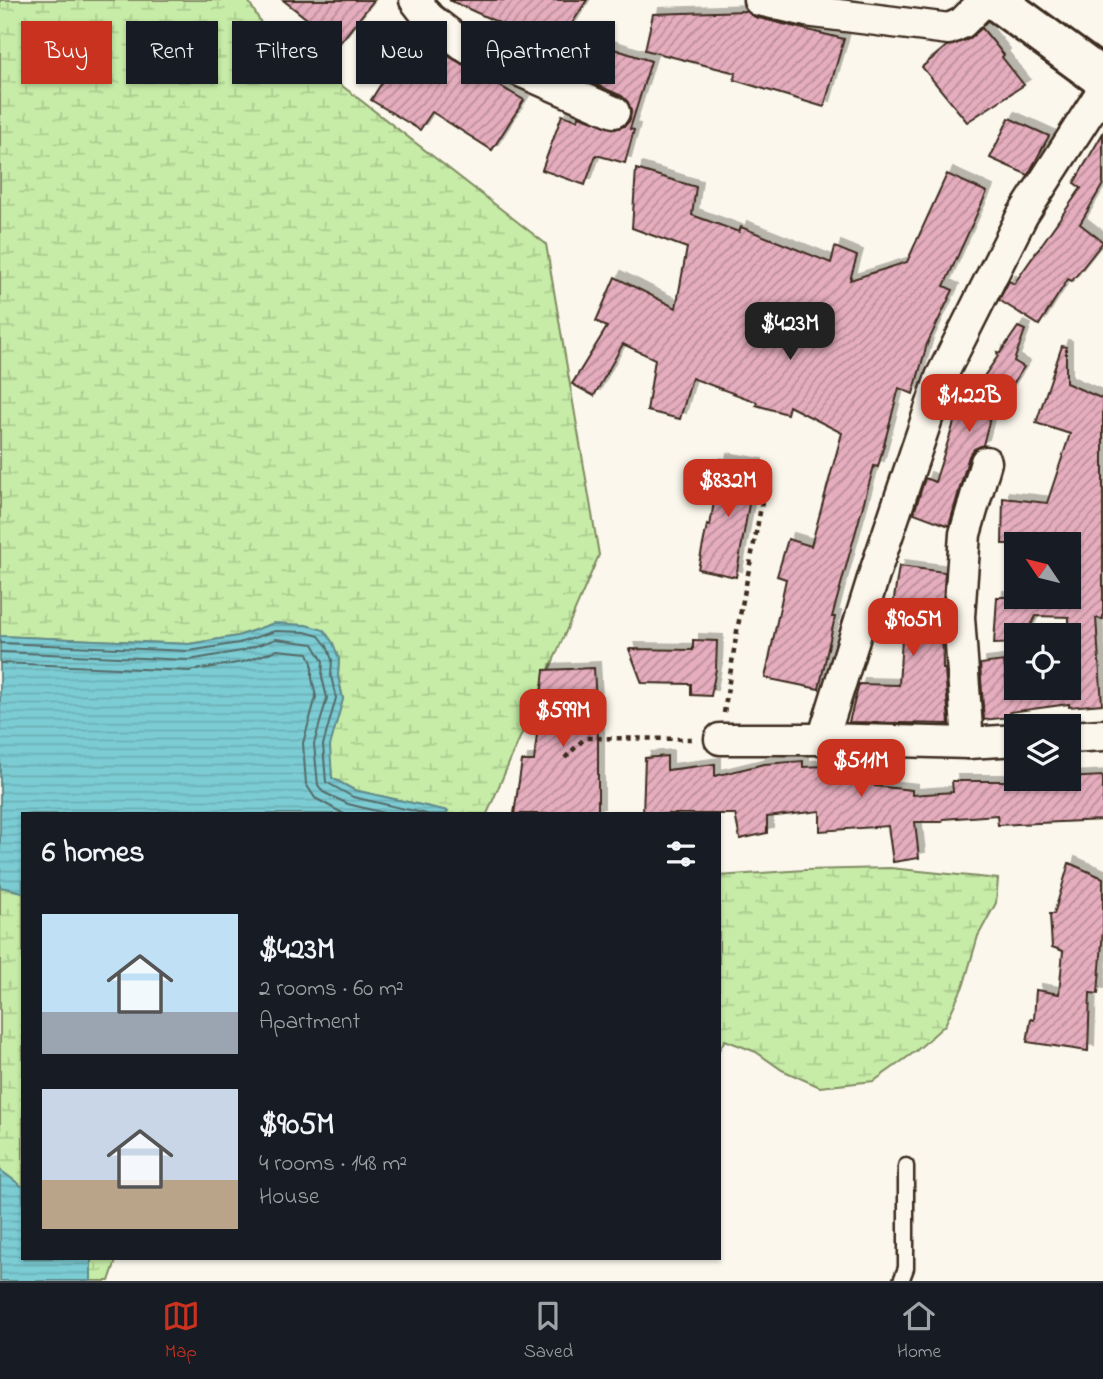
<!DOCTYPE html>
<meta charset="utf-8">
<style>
:root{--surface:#171b24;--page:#20242c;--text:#f1f3f6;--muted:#9ea1a6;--line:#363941;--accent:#c8321e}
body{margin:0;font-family:"Indie Flower",sans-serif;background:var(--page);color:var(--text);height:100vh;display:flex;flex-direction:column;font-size:26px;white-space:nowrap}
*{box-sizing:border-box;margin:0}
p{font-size:23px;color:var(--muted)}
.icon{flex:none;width:38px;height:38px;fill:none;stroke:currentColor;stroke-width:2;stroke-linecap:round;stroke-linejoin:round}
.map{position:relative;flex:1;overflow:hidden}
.details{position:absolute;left:21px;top:812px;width:700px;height:448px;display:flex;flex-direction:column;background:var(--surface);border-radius:0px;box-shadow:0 2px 5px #0004}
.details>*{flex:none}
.hud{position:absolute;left:21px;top:21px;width:700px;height:63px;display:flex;gap:14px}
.needle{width:46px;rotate:305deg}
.buttons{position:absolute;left:1004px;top:532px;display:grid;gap:14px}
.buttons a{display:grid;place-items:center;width:77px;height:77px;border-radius:0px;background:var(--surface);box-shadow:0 2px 5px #0004;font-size:35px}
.price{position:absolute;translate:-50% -60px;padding:0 16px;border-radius:14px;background:var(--accent);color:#fff;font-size:23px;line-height:46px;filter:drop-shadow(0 2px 4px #0008)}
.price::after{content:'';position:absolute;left:50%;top:42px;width:21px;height:16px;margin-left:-10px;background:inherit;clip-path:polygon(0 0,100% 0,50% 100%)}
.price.current{background:#222;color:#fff}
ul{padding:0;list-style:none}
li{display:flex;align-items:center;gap:21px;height:175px;padding:0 21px}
li span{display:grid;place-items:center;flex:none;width:196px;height:140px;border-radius:0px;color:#555}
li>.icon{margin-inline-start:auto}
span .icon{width:84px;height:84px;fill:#fffc;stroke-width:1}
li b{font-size:30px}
h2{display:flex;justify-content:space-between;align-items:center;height:84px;padding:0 21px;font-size:30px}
.tag{padding:0 24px;border-radius:0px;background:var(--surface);box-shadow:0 2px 5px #0004;font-size:24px;line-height:63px}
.tag.current{background:var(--accent);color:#fff}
.menu{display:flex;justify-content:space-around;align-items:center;height:98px;border-top:2px solid var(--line);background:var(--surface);font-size:19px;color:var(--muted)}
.menu a{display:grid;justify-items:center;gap:4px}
.menu .current{color:var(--accent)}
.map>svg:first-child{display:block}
.wetland{fill:url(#wetland-marsh);stroke:#808b62;stroke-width:2}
.water{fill:url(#water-rules);stroke:#618b8b;stroke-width:2}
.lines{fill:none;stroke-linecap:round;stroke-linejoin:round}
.shore{stroke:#556b67;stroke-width:2}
.building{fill:url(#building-hatch);stroke:#3b2a1e;stroke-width:2;filter:url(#shadow)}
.service-casing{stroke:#3b2a1e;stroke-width:19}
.minor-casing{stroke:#3b2a1e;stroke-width:35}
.secondary-casing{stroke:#3b2a1e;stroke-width:44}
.path{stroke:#3b2a1e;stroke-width:4.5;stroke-dasharray:5 5;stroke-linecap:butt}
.service{stroke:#fbf7ec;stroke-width:14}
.minor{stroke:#fbf7ec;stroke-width:30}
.secondary{stroke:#fbf7ec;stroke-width:38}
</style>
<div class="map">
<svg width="1103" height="1281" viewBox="0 0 1103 1281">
<defs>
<pattern id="wetland-marsh" width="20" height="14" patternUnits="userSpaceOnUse" patternTransform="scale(1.75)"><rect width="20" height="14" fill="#c6eca7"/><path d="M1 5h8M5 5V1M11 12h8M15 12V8" fill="none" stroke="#abcb8f"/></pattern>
<pattern id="water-rules" width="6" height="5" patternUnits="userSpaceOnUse" patternTransform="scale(1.75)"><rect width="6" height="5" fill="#7bccd4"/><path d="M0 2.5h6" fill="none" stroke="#6bafb6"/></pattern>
<pattern id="building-hatch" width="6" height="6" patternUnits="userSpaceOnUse" patternTransform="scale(1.75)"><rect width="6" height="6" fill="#e5adbe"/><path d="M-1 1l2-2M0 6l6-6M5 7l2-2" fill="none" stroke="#bb8d9a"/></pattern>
<filter id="shadow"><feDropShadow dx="6" dy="-6" stdDeviation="0" flood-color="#0004"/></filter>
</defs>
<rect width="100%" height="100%" fill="#fbf7ec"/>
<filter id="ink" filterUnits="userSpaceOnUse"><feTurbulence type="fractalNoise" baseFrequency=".0143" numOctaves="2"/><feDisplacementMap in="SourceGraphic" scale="14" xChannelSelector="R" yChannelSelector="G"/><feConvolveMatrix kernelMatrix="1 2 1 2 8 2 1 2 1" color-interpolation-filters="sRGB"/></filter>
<g filter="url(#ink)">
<g class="wetland">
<polygon points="0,0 248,0 261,23 546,244 599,555 487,814 446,814 447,811 354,790 332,778 329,746 343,699 338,675 339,659 274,623 238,636 189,644 0,636"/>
<polygon points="890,868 998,879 996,903 978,936 964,984 945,1025 916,1051 874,1081 820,1087 782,1070 756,1052 725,1040 719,1050 719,876 805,870"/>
<polygon points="0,887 23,892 23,1187 0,1170"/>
<polygon points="91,1258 117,1258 109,1281 91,1281"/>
</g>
<g class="water">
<polygon points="274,623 306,625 324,630 333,643 339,659 338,676 343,699 330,746 332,778 354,790 448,811 446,814 23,814 23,892 0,887 0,636 189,644 238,636"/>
<polygon points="0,1170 23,1187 23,1258 91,1258 91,1281 0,1281"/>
</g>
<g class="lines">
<g class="shore">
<polyline points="0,643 189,651 239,643 275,631 305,632 319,636 327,646 332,660 331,676 336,698 323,745 326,782 353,797 427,814"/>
<polyline points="0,652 189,660 241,651 276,639 313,644 323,661 322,677 327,698 314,744 318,785 323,792 348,804 388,814"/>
<polyline points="0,663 189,671 243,662 277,650 308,653 312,663 312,678 316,697 303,743 306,784 315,798 344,814"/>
</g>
</g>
<g class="building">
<polygon points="283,0 374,0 339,44"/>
<polygon points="449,0 587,0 547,63 498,42 508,27"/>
<polygon points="746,11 755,17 844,39 824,107 734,80 736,73 645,50 653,14"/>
<polygon points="982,28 1004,55 1002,57 1024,85 967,122 922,67 947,46 969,39"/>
<polygon points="412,35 524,100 492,150 432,112 420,130 371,100"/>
<polygon points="589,41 651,61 630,129 634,130 625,163 596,155 585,185 542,170 562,115 578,120 579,116 615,129 625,126 630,120 631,111 628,102 622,96 577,76"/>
<polygon points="1009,118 1049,136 1028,175 990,158"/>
<polygon points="1103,133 1103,184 1080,224 1103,242 1072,281 1068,279 1039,325 999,300 1009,281 1014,284 1081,188 1074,183"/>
<polygon points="636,169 696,187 692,215 739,232 741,227 831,263 835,247 857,256 850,280 907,262 947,174 987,192 944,286 953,290 927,344 913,394 899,388 878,467 874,466 832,617 835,617 819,689 765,678 786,579 777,576 788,539 811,546 842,433 789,406 787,414 756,405 757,402 692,378 680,419 647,411 655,359 623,344 594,396 572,384 607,327 596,321 615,277 676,308 687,248 632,228"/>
<polygon points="1018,327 1025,330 1014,361 1024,367 999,405 999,401 990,418 983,445 974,449 969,456 949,526 914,513 925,478 935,482 959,407 962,408 998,356 997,352 1000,353"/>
<polygon points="1062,346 1066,347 1066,383 1103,399 1103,619 1096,618 1102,704 1069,707 1069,704 1010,712 1011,717 984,720 980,664 1004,661 1007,688 1069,688 1069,617 1036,616 1025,635 1017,635 1017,643 994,644 997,597 1069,597 1069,544 1002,544 1003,498 1047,503 1070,434 1036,423"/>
<polygon points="721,459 756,465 736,577 698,569 707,525 710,526"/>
<polygon points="899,566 945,572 942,618 943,669 945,669 949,724 849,722 859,684 899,685 904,607 893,605"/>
<polygon points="693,640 717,641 716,669 711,696 691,695 691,684 642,683 629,649 693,650"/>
<polygon points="594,668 598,738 598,814 514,814 522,761 534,761 544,670"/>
<polygon points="667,756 667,770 715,764 715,776 764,764 803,761 803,767 847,765 847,757 873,758 875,786 912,790 912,795 953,792 952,781 1004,781 1103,776 1103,820 998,825 997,815 943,819 942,822 915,822 919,858 893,862 888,826 820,831 820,811 767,817 767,833 740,839 735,814 643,814 645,758"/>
<polygon points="1069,863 1103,878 1103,930 1098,994 1090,993 1088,1051 1027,1042 1031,1019 1034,1020 1036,990 1059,994 1063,951 1052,947 1050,914 1054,914"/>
</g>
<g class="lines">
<g class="service-casing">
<polyline id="service" points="901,1281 906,1268 906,1166"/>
</g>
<g class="minor-casing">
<g id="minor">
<polyline points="415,0 429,18 468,48 614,112"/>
<polyline points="759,0 806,11 949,29 962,23 985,0"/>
<polyline points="1069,737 1103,735"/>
<polyline points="720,739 823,739 968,743 1017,740"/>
<polyline points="823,739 875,572 941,377 1022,216 1103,90"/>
<polyline points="968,743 959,617 965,534 986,462"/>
</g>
</g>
<g class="secondary-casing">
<polyline id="secondary" points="995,0 1103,79"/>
</g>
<g class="path">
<polyline points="724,713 737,631 768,471"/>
<polyline points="565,758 585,738 692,739"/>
</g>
<use href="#service" class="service"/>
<use href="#minor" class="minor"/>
<use href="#secondary" class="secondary"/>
</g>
</g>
</svg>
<div class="buttons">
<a><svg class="needle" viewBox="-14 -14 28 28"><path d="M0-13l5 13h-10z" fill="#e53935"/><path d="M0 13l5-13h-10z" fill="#9ea1a6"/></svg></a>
<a><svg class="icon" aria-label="locate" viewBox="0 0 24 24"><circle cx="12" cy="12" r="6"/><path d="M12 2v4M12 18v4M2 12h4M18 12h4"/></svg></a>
<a><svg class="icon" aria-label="layers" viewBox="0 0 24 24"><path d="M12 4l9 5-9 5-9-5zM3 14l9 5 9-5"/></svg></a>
</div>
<b class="price current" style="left:790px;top:362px">$423M</b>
<b class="price" style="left:969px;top:434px">$1.22B</b>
<b class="price" style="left:728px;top:519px">$832M</b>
<b class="price" style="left:913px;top:658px">$905M</b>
<b class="price" style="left:563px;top:749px">$599M</b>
<b class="price" style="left:861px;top:799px">$511M</b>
<div class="hud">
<a class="tag current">Buy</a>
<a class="tag">Rent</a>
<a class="tag">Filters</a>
<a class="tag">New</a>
<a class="tag">Apartment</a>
</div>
<section class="details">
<h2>6 homes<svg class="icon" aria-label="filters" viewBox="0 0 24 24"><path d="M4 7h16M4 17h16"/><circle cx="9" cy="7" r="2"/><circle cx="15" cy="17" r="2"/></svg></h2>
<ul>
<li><span style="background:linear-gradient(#bfe0f5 70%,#9aa5b1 0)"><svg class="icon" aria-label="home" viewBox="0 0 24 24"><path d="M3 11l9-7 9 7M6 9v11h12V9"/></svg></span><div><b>$423M</b><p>2 rooms · 60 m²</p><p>Apartment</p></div></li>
<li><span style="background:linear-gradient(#c9d6e8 65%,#b9a48a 0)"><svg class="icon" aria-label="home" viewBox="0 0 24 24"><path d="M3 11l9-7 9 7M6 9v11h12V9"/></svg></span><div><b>$905M</b><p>4 rooms · 148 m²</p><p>House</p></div></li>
</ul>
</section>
</div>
<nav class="menu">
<a class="current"><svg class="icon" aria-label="map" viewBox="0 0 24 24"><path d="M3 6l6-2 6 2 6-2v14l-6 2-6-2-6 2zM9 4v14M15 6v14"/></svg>Map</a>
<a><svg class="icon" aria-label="saved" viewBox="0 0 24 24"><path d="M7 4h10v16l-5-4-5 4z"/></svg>Saved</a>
<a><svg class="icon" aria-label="home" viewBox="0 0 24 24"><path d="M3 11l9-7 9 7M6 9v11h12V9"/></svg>Home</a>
</nav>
